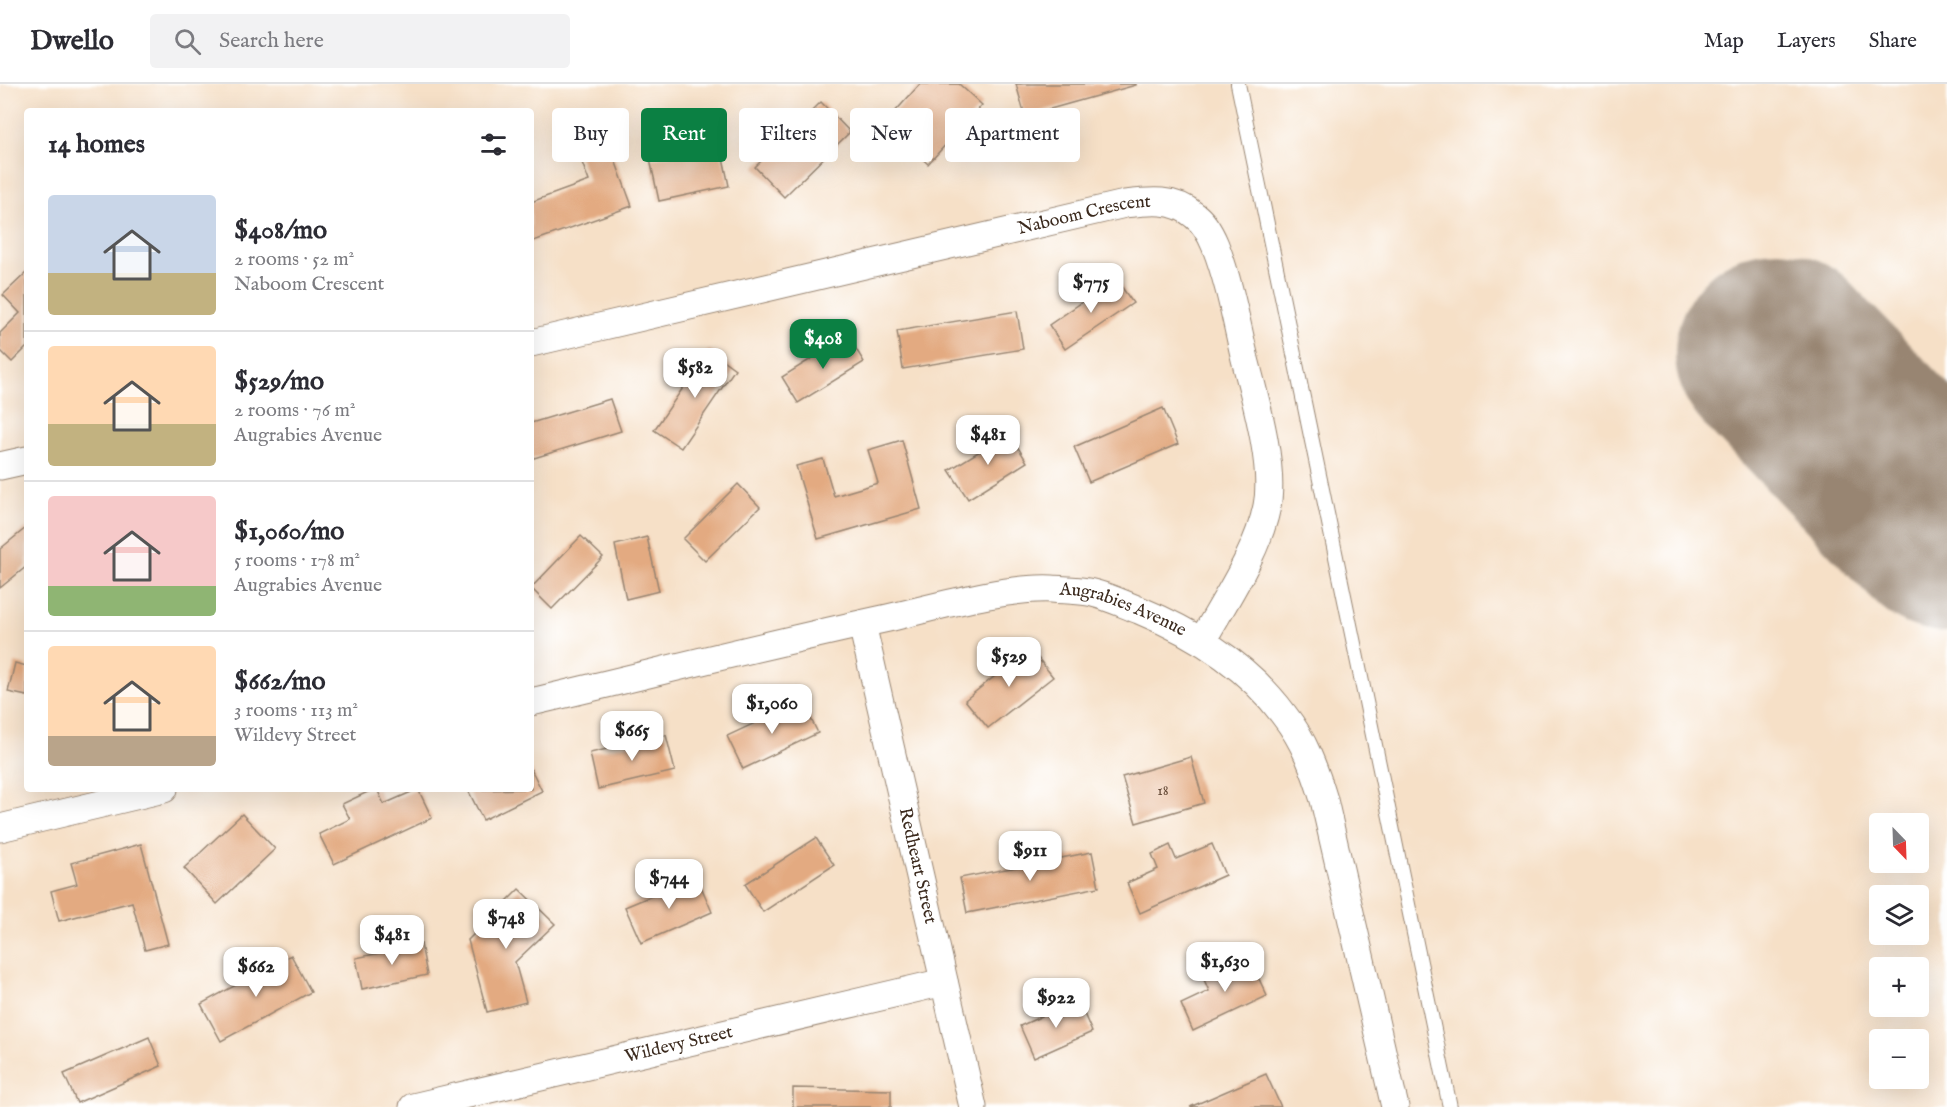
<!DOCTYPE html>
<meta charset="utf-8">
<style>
:root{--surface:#fff;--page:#f2f2f3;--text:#2b2b33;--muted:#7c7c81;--line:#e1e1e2;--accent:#0b8043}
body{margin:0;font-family:"IM FELL English",serif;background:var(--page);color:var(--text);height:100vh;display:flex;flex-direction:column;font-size:22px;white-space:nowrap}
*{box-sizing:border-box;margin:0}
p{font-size:20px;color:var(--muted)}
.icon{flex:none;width:33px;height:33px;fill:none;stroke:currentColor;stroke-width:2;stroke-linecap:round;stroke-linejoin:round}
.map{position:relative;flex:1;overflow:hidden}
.details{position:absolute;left:24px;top:24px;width:510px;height:684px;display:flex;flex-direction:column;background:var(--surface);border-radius:6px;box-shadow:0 6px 24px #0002}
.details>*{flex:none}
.top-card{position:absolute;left:552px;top:24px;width:570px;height:54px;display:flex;gap:12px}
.needle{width:39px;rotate:157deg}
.fabs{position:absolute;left:1869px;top:729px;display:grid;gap:12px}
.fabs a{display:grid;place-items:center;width:60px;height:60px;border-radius:6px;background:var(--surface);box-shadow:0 6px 24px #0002;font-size:30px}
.price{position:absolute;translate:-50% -51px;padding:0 14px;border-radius:12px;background:#fff;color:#222;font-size:20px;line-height:39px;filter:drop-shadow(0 2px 3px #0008)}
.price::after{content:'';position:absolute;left:50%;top:36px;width:18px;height:14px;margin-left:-9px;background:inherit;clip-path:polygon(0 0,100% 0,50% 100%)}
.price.selected{background:var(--accent);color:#fff}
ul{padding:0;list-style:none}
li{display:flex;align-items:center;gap:18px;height:150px;padding:0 24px}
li+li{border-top:2px solid var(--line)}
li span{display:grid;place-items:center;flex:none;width:168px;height:120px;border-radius:6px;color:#555}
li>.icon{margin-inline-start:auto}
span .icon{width:72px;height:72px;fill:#fffc;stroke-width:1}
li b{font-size:26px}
h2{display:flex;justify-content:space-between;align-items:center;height:72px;padding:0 24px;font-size:26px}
.pill{padding:0 21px;border-radius:6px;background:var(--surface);box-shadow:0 6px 24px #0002;font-size:21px;line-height:54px}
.pill.selected{background:var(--accent);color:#fff}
header{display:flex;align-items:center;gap:36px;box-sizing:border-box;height:84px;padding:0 30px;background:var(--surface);border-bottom:2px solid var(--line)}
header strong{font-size:28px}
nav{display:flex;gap:33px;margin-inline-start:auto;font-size:21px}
.search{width:420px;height:54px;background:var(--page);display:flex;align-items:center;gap:15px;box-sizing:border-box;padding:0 21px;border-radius:6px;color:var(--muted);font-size:22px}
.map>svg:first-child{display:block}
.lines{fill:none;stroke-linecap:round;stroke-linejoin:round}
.runway{stroke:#988572;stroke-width:204}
.building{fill:#e3aa81}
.service-casing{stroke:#988572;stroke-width:16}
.minor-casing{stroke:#988572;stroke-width:29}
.service{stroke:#fff;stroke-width:14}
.minor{stroke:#fff;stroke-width:27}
.labels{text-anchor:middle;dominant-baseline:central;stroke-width:6;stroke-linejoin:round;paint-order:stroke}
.number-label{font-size:15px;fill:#654a37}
.street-label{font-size:18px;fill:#3b2a1e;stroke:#fff}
</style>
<header>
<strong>Dwello</strong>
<div class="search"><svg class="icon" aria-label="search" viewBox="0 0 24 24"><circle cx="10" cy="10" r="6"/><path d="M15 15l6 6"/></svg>Search here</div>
<nav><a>Map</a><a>Layers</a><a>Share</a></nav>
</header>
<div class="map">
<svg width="1947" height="1023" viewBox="0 0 1947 1023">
<rect width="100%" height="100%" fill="#fff"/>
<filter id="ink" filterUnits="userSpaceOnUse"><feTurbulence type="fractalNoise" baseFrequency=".0167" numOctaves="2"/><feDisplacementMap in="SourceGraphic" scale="12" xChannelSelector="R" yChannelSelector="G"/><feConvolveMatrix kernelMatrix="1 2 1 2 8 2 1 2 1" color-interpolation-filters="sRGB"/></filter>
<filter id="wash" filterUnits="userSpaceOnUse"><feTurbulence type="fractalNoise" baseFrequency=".008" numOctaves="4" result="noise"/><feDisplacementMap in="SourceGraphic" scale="24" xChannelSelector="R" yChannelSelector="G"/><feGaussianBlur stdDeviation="1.35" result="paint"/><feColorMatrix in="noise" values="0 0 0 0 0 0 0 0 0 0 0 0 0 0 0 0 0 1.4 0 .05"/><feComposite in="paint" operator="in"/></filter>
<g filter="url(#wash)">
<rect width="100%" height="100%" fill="#f6e0c7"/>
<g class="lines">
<polyline class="runway" points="1777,269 1947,446"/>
</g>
<g id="blocks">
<g class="building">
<polygon points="920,0 959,0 982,21 928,80 884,40"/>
<polygon points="1016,0 1136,0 1136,1 1025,32"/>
<polygon points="821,18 850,48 784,113 755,83"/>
<polygon points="608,57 632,122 531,158 531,118 589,97 578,68"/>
<polygon points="720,59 729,102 659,117 650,75"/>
<polygon points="27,188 27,263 12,278 0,266 0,249 20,229 3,211"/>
<polygon points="1116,195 1133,219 1065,265 1049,241"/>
<polygon points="1017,227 1023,265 903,285 897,247"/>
<polygon points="848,252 864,278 798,319 782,293"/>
<polygon points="709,266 735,285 681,364 654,346"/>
<polygon points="610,315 621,347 531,375 531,339"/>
<polygon points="1163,324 1178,360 1089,398 1074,363"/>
<polygon points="1009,349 1027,378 968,415 949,386"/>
<polygon points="902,356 921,425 818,455 796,382 823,375 834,412 878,399 868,366"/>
<polygon points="738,400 760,423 705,477 683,455"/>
<polygon points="27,443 27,482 0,504 0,465"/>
<polygon points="581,452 603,473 552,525 531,504"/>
<polygon points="647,453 659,507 626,515 615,461"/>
<polygon points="1030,564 1053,593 988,644 965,616"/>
<polygon points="15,579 27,582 27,612 8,608"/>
<polygon points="802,617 818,649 743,685 727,652"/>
<polygon points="666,651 675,687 598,705 590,669"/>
<polygon points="1191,673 1204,719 1136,739 1122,693"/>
<polygon points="531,685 542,707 483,736 468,706 531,705"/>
<polygon points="374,705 377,705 384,720 418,705 432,734 334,780 319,750 350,735 342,720"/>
<polygon points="242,730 275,765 217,820 184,784"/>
<polygon points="816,754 834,781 763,828 745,800"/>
<polygon points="141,760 168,860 145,866 132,818 59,837 51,807 77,800 71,779"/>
<polygon points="1212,760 1225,791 1140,829 1127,799 1158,785 1152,770 1170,761 1176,775"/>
<polygon points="1092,768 1099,803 967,829 960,794"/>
<polygon points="697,793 712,828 641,859 625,823"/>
<polygon points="519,805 555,840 515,878 526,918 487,928 468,856"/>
<polygon points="421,860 427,891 362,905 356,874"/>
<polygon points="1247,870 1267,912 1193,947 1181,920 1209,907 1202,891"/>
<polygon points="291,871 311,908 221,957 201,920"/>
<polygon points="1078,916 1092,948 1034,974 1020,942"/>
<polygon points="149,953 161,982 77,1019 64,990"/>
<polygon points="1266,990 1281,1023 1190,1023"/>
<polygon points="793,1004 891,1006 891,1023 793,1023"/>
</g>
</g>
</g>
<g filter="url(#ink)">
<use href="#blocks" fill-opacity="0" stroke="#988572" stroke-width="1.5"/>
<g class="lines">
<g class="service-casing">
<polyline id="service" points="1238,0 1450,1023"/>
</g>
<g class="minor-casing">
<g id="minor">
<path id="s1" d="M531 259 1125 120C1150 117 1174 114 1194 131 1204 138 1210 149 1215 161 1229 197 1236 236 1245 275 1255 314 1275 383 1267 422 1258 468 1225 516 1202 557"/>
<polyline points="0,382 27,376"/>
<path id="s2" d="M862 540 973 1023"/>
<path id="s3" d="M531 618C650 590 768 560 888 534 936 523 1004 503 1052 505 1064 506 1077 506 1088 508 1105 511 1123 520 1139 526 1195 549 1248 582 1284 631 1304 656 1315 686 1324 716L1395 1023"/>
<polyline points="0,744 164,705"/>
<path id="s4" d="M413 1023 944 898"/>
</g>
</g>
<use href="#service" class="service"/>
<use href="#minor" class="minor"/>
</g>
</g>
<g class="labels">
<g class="number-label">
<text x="1163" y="706">18</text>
</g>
<g class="street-label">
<text stroke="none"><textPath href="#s1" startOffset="568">Naboom Crescent</textPath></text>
<text stroke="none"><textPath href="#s3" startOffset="608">Augrabies Avenue</textPath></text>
<text stroke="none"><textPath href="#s2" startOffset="248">Redheart Street</textPath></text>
<text stroke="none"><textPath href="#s4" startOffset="273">Wildevy Street</textPath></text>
</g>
</g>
</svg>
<div class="fabs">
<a><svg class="needle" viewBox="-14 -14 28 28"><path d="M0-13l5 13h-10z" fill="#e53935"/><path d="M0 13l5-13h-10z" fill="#7c7c81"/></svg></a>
<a><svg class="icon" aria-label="layers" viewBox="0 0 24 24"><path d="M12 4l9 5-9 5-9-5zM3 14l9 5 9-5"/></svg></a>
<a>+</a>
<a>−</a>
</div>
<b class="price" style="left:1091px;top:230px">$775</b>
<b class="price selected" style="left:823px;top:286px">$408</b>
<b class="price" style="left:695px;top:315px">$582</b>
<b class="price" style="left:988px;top:382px">$481</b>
<b class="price" style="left:1009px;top:604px">$529</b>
<b class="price" style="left:772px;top:651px">$1,060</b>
<b class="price" style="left:632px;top:678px">$665</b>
<b class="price" style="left:1030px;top:798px">$911</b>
<b class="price" style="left:669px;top:826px">$744</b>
<b class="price" style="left:506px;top:866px">$748</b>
<b class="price" style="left:392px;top:882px">$481</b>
<b class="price" style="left:1225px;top:909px">$1,630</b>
<b class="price" style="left:256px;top:914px">$662</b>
<b class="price" style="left:1056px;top:945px">$922</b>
<div class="top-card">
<a class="pill">Buy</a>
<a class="pill selected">Rent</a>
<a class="pill">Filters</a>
<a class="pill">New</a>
<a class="pill">Apartment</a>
</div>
<section class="details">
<h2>14 homes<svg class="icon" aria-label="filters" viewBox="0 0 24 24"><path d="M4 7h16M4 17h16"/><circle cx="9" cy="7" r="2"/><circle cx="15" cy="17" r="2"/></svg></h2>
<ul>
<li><span style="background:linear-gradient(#c9d6e8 65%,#c2b280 0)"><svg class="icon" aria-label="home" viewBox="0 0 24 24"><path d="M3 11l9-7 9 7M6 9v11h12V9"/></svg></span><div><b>$408/mo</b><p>2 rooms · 52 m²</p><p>Naboom Crescent</p></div></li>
<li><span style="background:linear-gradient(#ffd9b3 65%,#c2b280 0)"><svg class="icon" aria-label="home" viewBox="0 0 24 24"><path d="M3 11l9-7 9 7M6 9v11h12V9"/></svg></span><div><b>$529/mo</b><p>2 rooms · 76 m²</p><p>Augrabies Avenue</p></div></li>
<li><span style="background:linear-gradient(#f6c9c9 75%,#8fb573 0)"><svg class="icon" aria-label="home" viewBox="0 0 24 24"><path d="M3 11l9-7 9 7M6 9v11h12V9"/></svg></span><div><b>$1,060/mo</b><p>5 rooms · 178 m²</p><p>Augrabies Avenue</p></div></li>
<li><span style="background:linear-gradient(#ffd9b3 75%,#b9a48a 0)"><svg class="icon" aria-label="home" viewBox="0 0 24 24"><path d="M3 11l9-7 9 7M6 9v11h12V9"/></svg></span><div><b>$662/mo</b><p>3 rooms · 113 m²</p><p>Wildevy Street</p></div></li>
</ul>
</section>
</div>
